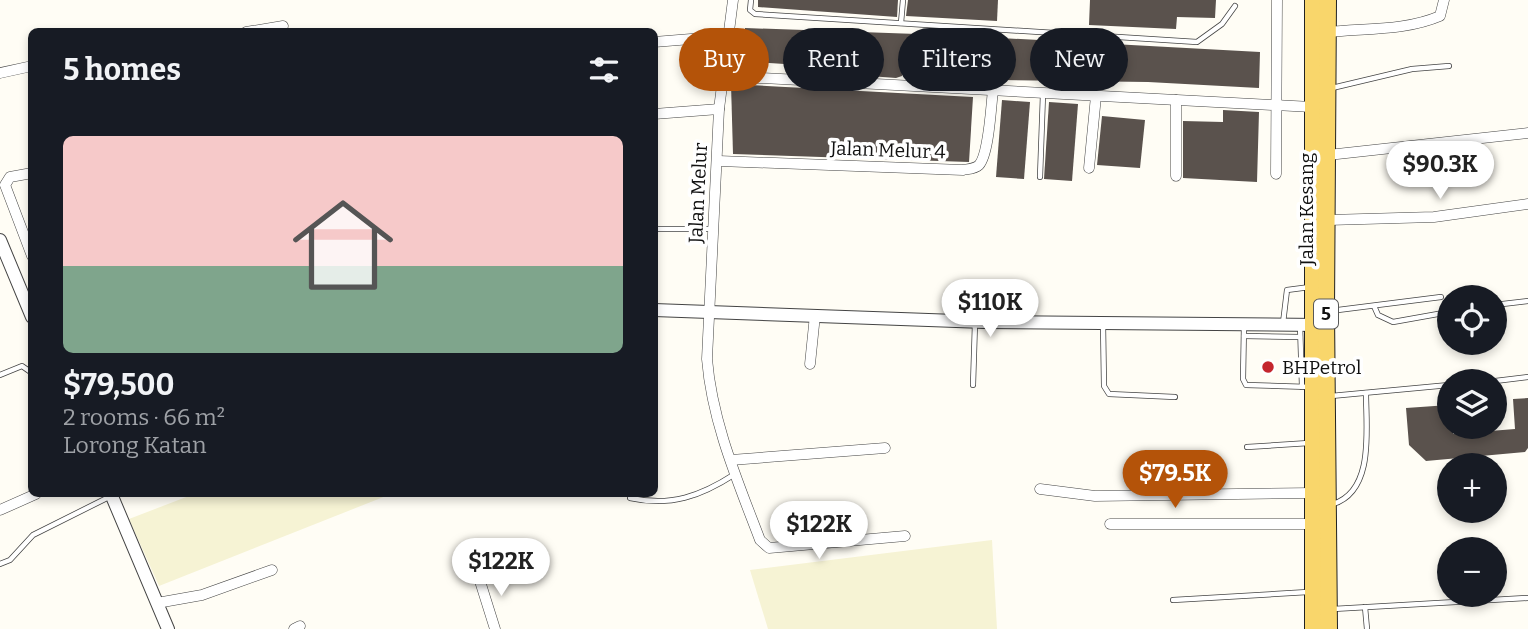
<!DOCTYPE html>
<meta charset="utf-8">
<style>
:root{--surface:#171b24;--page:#242831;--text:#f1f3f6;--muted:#9ea1a6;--accent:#b45309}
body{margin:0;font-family:Bitter,serif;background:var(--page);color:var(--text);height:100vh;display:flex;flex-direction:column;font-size:26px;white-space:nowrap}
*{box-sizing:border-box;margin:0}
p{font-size:23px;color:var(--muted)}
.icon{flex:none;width:38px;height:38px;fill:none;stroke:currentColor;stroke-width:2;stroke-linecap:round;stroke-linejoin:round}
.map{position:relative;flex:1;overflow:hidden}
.drawer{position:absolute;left:28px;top:28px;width:630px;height:469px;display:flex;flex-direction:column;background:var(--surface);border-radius:10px;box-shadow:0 4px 10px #0003}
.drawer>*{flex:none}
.top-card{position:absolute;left:679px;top:28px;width:665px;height:63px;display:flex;gap:14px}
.fabs{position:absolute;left:1437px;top:285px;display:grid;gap:14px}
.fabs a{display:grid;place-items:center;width:70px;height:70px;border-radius:50%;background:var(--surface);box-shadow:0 4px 10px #0003;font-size:35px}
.price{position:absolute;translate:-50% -60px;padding:0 16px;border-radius:24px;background:#fff;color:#222;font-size:23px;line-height:46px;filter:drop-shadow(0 2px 4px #0008)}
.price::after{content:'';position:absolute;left:50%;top:42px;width:21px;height:16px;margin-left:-10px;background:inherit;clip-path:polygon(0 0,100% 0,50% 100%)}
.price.selected{background:var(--accent);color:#fff}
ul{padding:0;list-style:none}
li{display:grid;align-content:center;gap:14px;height:371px;padding:0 35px}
li span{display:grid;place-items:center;height:217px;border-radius:10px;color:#555}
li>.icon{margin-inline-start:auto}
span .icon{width:126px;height:126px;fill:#fffc;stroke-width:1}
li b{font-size:30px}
h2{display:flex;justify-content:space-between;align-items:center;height:84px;padding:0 35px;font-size:30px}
.chip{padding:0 24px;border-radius:32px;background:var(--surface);box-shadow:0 4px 10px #0003;font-size:24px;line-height:63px}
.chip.selected{background:var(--accent);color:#fff}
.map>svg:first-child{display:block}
.farmland{fill:#f6f3d4}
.building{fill:#5a524d}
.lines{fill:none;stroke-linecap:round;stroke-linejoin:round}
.service-casing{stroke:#444;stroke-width:6}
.minor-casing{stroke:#444;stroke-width:11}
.tertiary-casing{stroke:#444;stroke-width:14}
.primary-casing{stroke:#222;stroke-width:18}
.service{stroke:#fff;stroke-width:4.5}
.minor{stroke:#fff;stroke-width:10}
.tertiary{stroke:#fff;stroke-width:12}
.primary{stroke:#f9d66b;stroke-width:16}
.poi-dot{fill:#c4262e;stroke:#fff;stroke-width:2.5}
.labels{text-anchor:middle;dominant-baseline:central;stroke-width:7;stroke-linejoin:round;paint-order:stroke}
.shield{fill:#fff;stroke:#585858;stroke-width:2}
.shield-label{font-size:18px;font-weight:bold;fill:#111}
.street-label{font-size:19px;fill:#111;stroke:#fff}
.poi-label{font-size:19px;fill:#111;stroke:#fff;text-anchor:start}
</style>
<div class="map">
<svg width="1528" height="629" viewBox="0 0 1528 629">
<rect width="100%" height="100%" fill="#fffdf5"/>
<g class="farmland">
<polygon points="194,494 391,494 159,586 129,519"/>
<polygon points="992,540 997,629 768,629 750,570"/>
</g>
<g class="building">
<polygon points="758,0 898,0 897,17 758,7"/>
<polygon points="908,0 998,0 997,21 906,16"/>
<polygon points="1090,0 1216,0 1215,18 1177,17 1176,29 1089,25"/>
<polygon points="745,28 945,35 1260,52 1259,88 1148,82 1002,80 951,77 951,73 902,71 902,76 896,78 869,76 869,72 829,70 829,67 742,61"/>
<polygon points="731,84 973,97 969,162 733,154"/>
<polygon points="1002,100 1030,102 1024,179 996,177"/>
<polygon points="1049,102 1078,104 1072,181 1044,179"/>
<polygon points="1223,110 1259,112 1257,182 1183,178 1183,121 1223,122"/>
<polygon points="1102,116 1145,120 1140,168 1097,165"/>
<polygon points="1528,398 1528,448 1525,452 1426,461 1409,445 1406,408 1449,405 1449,427 1453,427 1453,434 1515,429 1513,399"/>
</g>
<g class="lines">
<g class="service-casing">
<g id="service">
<polyline points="751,0 750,10 755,14 1197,42 1222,24 1235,6"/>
<polyline points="901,23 903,0"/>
<polyline points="1332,88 1412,69 1449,66"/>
<polyline points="1040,177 1043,94"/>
<polyline points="654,229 713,229"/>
<polyline points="1494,305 1528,301"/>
<polyline points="1374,306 1378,315 1393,322 1449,312"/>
<polyline points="1330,311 1441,297"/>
<polyline points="1103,323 1104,386 1109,394 1175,397"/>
<polyline points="1283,323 1287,290 1310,287"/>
<polyline points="1244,325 1243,379 1246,385 1309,387"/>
<polyline points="1300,325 1302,387"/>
<polyline points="1244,336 1300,337"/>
<polyline points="0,375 22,366 32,373"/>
<polyline points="1487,382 1528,377"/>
<polyline points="973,385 975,323"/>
<polyline points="1331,396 1449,385"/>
<polyline points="1247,447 1309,443"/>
<path d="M630 498C671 507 701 496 735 474"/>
<path d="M1333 504C1375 491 1366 428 1366 393"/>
<polyline points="0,564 10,560 33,535 111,496"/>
<polyline points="1173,600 1308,592"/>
<polyline points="1365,607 1367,629"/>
<polyline points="1333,609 1528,598"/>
</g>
</g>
<g class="minor-casing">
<g id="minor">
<path d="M733 0 719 109 707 359C712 422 738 482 760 540L769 548 905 536"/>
<polyline points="246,32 283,26"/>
<path d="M1328 32C1366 28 1405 31 1440 16L1444 0"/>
<polyline points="654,42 728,36"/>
<polyline points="0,73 32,66"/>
<polyline points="723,76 1312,107"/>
<polyline points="1176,100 1176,176"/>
<polyline points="654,114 719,109"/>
<polyline points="1328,155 1528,133"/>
<path d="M719 161 963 170C968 169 975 169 979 165 989 154 991 106 993 90"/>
<polyline points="1089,168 1096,96"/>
<polyline points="32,173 10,177 5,185 32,256"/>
<polyline points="1276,174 1277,0"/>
<polyline points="1328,220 1434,217 1528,204"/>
<polyline points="810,364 815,315"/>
<polyline points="731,460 885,448"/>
<polyline points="1040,489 1095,496 1313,493"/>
<polyline points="0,510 36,494"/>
<polyline points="1110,524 1313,524"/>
<polyline points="479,578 495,629"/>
<polyline points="157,603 202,595 272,570"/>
<polyline points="294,629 300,626"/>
</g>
</g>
<g class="tertiary-casing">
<g id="tertiary">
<polyline points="0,240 32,317"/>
<polyline points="654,310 984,322 1319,325"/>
<polyline points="111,494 168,629"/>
</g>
</g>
<g class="primary-casing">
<g id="primary">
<polyline points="1313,0 1313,629"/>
<polyline points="1328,0 1326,311 1329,629"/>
</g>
</g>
<use href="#service" class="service"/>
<use href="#minor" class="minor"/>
<use href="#tertiary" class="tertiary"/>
<use href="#primary" class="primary"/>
</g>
<circle class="poi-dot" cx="1268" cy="367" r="7"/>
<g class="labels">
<rect class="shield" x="1314" y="299.5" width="24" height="29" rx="5"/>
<g class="shield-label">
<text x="1326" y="314">5</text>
</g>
<g class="street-label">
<text transform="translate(888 150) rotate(2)">Jalan Melur 4</text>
<text transform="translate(698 193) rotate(-87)">Jalan Melur</text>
<text transform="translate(1306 209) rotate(-90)">Jalan Kesang</text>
</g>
<g class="poi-label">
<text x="1282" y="367">BHPetrol</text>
</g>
</g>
</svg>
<div class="fabs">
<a><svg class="icon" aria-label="locate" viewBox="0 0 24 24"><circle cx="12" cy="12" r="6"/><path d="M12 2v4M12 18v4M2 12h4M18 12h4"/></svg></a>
<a><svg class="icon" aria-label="layers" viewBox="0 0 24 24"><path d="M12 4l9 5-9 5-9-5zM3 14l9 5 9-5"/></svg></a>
<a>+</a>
<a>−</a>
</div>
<b class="price" style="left:1440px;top:201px">$90.3K</b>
<b class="price" style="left:990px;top:339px">$110K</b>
<b class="price selected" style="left:1175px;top:510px">$79.5K</b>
<b class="price" style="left:819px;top:561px">$122K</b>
<b class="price" style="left:501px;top:598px">$122K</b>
<div class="top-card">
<a class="chip selected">Buy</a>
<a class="chip">Rent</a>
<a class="chip">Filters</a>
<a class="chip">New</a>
</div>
<section class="drawer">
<h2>5 homes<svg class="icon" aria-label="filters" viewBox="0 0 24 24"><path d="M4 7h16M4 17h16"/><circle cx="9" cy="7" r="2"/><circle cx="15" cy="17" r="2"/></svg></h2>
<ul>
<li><span style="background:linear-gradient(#f6c9c9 60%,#7fa58c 0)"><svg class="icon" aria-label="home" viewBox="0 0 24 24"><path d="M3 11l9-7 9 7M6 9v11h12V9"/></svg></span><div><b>$79,500</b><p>2 rooms · 66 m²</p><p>Lorong Katan</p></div></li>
</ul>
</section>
</div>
